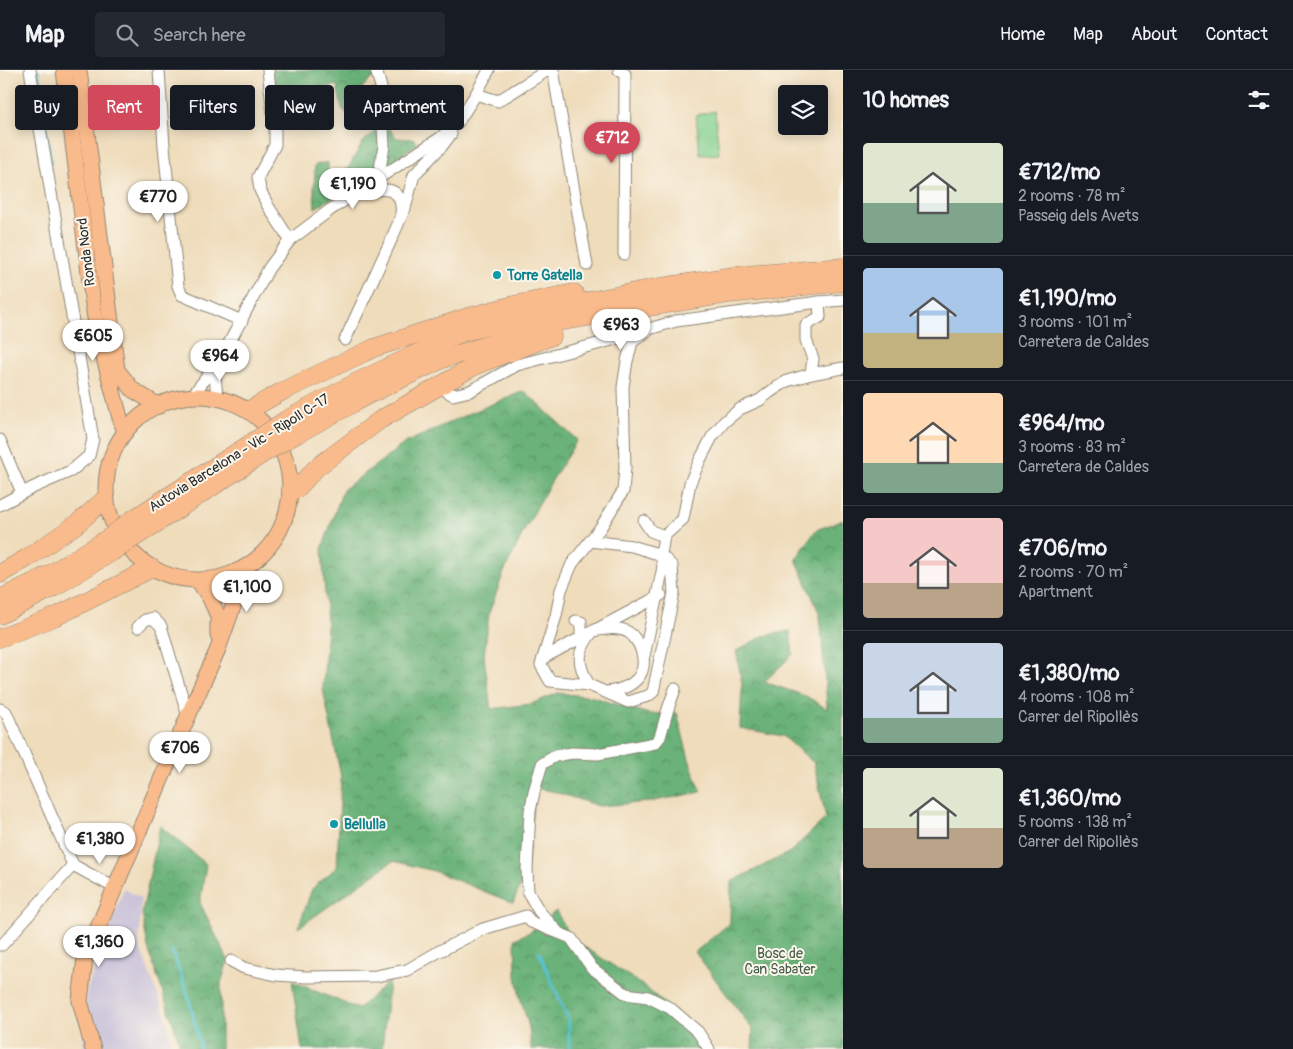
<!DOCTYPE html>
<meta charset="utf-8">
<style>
:root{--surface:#171b24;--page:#242831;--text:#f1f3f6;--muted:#9ea1a6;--line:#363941;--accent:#d1495b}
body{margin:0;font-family:Pangolin,sans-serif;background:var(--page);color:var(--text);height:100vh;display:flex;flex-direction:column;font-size:19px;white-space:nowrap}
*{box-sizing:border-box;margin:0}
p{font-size:16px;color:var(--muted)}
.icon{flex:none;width:28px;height:28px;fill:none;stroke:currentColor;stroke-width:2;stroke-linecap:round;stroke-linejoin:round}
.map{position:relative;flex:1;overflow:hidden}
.panel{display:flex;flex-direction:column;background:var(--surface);width:450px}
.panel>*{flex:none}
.hud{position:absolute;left:15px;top:15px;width:475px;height:45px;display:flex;gap:10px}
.buttons{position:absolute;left:778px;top:15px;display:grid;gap:10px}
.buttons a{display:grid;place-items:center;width:50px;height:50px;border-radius:5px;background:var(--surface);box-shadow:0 2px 12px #0003;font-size:25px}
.price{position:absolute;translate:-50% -42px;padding:0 11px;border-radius:18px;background:#fff;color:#222;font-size:16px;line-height:32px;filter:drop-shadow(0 1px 2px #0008)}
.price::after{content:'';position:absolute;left:50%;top:30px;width:15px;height:11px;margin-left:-8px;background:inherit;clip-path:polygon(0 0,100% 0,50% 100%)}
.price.current{background:var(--accent);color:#fff}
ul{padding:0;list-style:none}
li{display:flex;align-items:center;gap:15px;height:125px;padding:0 20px}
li+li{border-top:1px solid var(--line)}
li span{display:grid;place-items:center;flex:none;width:140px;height:100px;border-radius:5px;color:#555}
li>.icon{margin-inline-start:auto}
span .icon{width:60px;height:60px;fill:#fffc;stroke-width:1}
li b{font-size:21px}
h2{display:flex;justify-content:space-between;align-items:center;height:60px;padding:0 20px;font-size:21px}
.pill{padding:0 18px;border-radius:5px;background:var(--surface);box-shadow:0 2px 12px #0003;font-size:18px;line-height:45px}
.pill.current{background:var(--accent);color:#fff}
header{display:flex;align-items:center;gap:30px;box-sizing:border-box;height:70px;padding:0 25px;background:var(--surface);border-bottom:1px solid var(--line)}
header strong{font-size:24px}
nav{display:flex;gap:28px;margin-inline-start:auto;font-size:18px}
.search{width:350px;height:45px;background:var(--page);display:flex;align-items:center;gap:12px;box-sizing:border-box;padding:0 18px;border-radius:5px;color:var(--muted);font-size:19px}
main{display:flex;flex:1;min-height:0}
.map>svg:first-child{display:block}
.industrial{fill:#c8c0d8}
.green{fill:#84d08e;stroke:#587e5c}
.forest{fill:url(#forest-crowns);stroke:#4b6e52}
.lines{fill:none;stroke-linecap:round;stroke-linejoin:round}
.stream{stroke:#58c4d2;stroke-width:3}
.minor-casing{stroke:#8d8473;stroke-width:13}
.major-casing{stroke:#8d8473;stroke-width:17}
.highway-casing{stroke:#8d8473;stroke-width:19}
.minor{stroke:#fff;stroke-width:11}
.major{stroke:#fabb8c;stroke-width:15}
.highway{stroke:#fabb8c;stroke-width:18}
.highway-bridge-casing{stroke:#8d8473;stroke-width:19;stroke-linecap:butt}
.highway-bridge{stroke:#fabb8c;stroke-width:18}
.culture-dot{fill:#0f9aa8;stroke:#fbf7ec;stroke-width:2}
.labels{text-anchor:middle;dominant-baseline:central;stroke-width:4;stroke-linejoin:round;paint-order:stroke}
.street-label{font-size:14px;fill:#2b2b2b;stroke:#fbf7ec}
.culture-label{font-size:14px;font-weight:bold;fill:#0d838f;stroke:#fbf7ec;text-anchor:start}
.park-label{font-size:14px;fill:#465d49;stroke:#fbf7ec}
</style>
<header>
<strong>Map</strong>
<div class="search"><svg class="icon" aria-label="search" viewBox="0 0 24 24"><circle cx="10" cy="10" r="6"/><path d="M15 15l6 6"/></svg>Search here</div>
<nav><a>Home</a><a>Map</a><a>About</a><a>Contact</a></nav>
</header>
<main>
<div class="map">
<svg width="843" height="979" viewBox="0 0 843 979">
<defs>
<pattern id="forest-crowns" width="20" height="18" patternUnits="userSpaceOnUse" patternTransform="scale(1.25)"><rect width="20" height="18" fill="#6bb279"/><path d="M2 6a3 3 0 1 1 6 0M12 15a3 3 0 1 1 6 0" fill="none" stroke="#589163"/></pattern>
</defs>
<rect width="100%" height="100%" fill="#fbf7ec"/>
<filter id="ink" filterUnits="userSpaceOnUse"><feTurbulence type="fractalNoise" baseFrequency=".02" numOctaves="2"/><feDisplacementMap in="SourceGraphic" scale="10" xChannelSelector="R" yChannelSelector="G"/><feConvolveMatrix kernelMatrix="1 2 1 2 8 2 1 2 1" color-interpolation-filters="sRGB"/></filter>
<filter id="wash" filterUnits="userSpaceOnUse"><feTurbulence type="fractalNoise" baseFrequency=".0096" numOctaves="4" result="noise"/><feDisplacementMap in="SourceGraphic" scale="20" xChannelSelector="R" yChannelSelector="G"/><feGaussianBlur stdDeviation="1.12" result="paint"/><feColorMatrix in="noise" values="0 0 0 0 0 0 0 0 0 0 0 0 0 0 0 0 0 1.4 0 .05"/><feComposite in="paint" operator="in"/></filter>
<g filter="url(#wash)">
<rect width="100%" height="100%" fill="#efdcbb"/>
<polygon class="industrial" points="124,819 141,828 139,875 167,950 172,979 83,979 87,921"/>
<polygon class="green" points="715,41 719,84 700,85 696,45"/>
<g class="forest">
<polygon points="269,0 388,0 372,8 361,19 361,29 375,19 391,25 392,47 387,55 396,68 414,69 417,74 406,81 394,94 368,107 315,138 314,119 315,95 328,92 328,115 344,105 363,72 375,62 364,49 350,47 342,39 337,15 324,18 294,29 275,27"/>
<polygon points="524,321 577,370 548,417 523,463 504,502 489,543 484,586 491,639 531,634 558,623 593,627 649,644 677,643 689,689 701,722 649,732 599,736 552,721 535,718 527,799 513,833 434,801 393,791 298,858 312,819 337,797 341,707 323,619 327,555 322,479 343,420 405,373 468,344"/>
<polygon points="843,450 843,979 752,979 753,960 695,882 730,853 731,812 790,782 826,748 814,693 783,666 740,658 742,614 736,581 763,566 790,561 793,584 764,612 806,626 827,639 825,605 820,545 796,489 816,460"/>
<polygon points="160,756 206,794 200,833 228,890 221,913 221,979 179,979 179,971 148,878 142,843"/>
<polygon points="556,841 571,868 644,916 681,948 706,979 531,979 529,957 520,927 516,906 515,869 530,862"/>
<polygon points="292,911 358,939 389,911 382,979 302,979"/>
</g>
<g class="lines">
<g class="stream">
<polyline points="38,0 51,93"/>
<polyline points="172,881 187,921 200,974 200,979"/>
<polyline points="539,882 569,951 569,979"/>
</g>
</g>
</g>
<g filter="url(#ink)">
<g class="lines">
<g class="minor-casing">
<g id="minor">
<polyline points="159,0 164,76 178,216 182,225 242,251"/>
<polyline points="268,0 275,61 275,75 258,107 260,120 268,136 290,170"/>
<polyline points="376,0 381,17 384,76 378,109"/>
<polyline points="553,0 587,195"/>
<polyline points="619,0 625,4 624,184"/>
<polyline points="476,24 498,31 548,0"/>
<path d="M360 123C381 118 404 114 401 144"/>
<polyline points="345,270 392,168 405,138 414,105 442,76 451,64"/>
<polyline points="811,304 843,298"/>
<polyline points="439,316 453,325 470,321 517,295 605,272 676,251 819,232"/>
<polyline points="192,326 216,295"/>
<polyline points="217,327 215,305 219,292 269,198 290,170 330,140 440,68 458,52 476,24 489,0"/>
<polyline points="0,370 22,423"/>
<polyline points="0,435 32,418 71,401 89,386 93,369 30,0"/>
<polyline points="664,466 683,449 690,413 700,390 712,367 724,352 740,339 760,330 770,322 787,311 811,304 813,289 806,270 806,255 820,247 819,232 843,230"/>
<polyline points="590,471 632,476 661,485 672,496 674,523 653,622 648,626 628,632 589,615 550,611 541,595 556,546 561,520 572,494 601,457 623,421 625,398 623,317 627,291 632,272 648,260"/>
<polyline points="576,551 581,552 581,568"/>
<polyline points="138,557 145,550 153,548 161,556 188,646"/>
<polyline points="644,586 663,497 661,485 664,466 651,461 644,451"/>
<polyline points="543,588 661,525"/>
<path d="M589 615C577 593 576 582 593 561 605 559 617 556 628 562 633 565 638 572 640 577 651 605 633 618 608 622"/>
<polyline points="0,639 6,642 73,795 115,818"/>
<polyline points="557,861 539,841 528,822 527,799 530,741 535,718 542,694 555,686 572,683 598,684 655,673 660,667 668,639 675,619"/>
<polyline points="0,875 2,875 73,795"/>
<polyline points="231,891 244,898 276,905 306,907 376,906 407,900 438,882 483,859 526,846 531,852 571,868 592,898 626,924 648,927 670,938 698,962 709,979"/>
</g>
</g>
<g class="major-casing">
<g id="major">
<polyline points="64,0 92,227 97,261 120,348 125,362"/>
<polyline points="79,0 117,300 133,320 159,336"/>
<circle cx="198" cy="418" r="92"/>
<polyline points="200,513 210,528 218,546 218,566"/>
<polyline points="93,979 80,931 85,888 192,637 218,579 240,517 244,500"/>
</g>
</g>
<g class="highway-casing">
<g id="highway">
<polyline points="249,340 283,321 374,278 465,248 514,235 574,223"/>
<polyline points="286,350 355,313 460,263 579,233 655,218 734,206 843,197"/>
<polyline points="297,364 368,325 443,289 562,251 728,224 843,212"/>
<polyline points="291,420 297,419 316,398 380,350 476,295 552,266"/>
<polyline points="133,449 253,372"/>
<polyline points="146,460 264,383"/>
<polyline points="0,504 27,488 77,454 105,429"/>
<polyline points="0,529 50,504 107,469"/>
<polyline points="0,545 56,516 112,482"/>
<polyline points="0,568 57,546 152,498"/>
</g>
</g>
<use href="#minor" class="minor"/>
<use href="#major" class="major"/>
<use href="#highway" class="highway"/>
<g class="highway-bridge-casing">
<g id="highway-bridge">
<polyline points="253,372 286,350"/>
<polyline points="264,383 297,364"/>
<polyline points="107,469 133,449"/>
<polyline points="112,482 146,460"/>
</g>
</g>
<use href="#highway-bridge" class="highway-bridge"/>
</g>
</g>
<g class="culture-dot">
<circle cx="497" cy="205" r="5"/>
<circle cx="334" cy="754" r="5"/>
</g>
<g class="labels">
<g class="street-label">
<text transform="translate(86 182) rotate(-97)">Ronda Nord</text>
<text transform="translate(239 383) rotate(-32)">Autovia Barcelona - Vic - Ripoll C-17</text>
</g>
<g class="culture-label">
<text x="507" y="205">Torre Gatella</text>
<text x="344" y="754">Bellulla</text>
</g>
<g class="park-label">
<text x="780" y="883">Bosc de<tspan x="780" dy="16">Can Sabater</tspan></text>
</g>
</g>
</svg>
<div class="buttons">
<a><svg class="icon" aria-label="layers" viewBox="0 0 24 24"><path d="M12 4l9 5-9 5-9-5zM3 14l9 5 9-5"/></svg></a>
</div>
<b class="price current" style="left:612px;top:94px">€712</b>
<b class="price" style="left:353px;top:140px">€1,190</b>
<b class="price" style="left:158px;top:153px">€770</b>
<b class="price" style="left:621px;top:281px">€963</b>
<b class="price" style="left:93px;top:292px">€605</b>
<b class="price" style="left:220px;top:312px">€964</b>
<b class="price" style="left:247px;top:543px">€1,100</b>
<b class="price" style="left:180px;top:704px">€706</b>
<b class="price" style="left:100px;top:795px">€1,380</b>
<b class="price" style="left:99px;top:898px">€1,360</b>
<div class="hud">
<a class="pill">Buy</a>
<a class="pill current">Rent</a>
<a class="pill">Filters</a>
<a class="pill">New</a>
<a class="pill">Apartment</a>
</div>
</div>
<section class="panel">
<h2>10 homes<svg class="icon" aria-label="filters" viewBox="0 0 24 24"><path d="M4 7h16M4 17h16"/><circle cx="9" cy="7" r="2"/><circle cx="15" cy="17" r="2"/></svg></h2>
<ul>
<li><span style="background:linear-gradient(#dfe7d0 60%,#7fa58c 0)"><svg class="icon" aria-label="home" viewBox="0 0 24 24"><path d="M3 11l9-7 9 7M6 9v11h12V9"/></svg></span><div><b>€712/mo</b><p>2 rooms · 78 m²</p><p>Passeig dels Avets</p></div></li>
<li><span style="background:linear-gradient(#a9c7e8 65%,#c2b280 0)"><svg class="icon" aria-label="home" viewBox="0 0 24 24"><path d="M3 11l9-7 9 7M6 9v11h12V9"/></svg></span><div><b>€1,190/mo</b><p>3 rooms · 101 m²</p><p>Carretera de Caldes</p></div></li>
<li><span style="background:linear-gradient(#ffd9b3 70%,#7fa58c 0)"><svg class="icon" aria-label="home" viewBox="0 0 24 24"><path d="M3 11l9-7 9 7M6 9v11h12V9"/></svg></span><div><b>€964/mo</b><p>3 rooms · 83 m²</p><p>Carretera de Caldes</p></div></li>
<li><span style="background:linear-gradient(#f6c9c9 65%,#b9a48a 0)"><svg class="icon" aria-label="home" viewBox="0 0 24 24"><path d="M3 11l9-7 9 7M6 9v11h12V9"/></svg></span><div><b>€706/mo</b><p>2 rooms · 70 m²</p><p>Apartment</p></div></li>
<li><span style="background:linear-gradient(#c9d6e8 75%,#7fa58c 0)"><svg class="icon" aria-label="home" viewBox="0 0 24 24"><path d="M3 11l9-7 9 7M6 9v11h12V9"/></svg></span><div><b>€1,380/mo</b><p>4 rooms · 108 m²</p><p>Carrer del Ripollès</p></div></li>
<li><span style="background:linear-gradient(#dfe7d0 60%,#b9a48a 0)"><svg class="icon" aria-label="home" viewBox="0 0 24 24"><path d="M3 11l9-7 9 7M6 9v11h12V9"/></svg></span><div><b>€1,360/mo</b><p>5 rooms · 138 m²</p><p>Carrer del Ripollès</p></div></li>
</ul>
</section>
</main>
